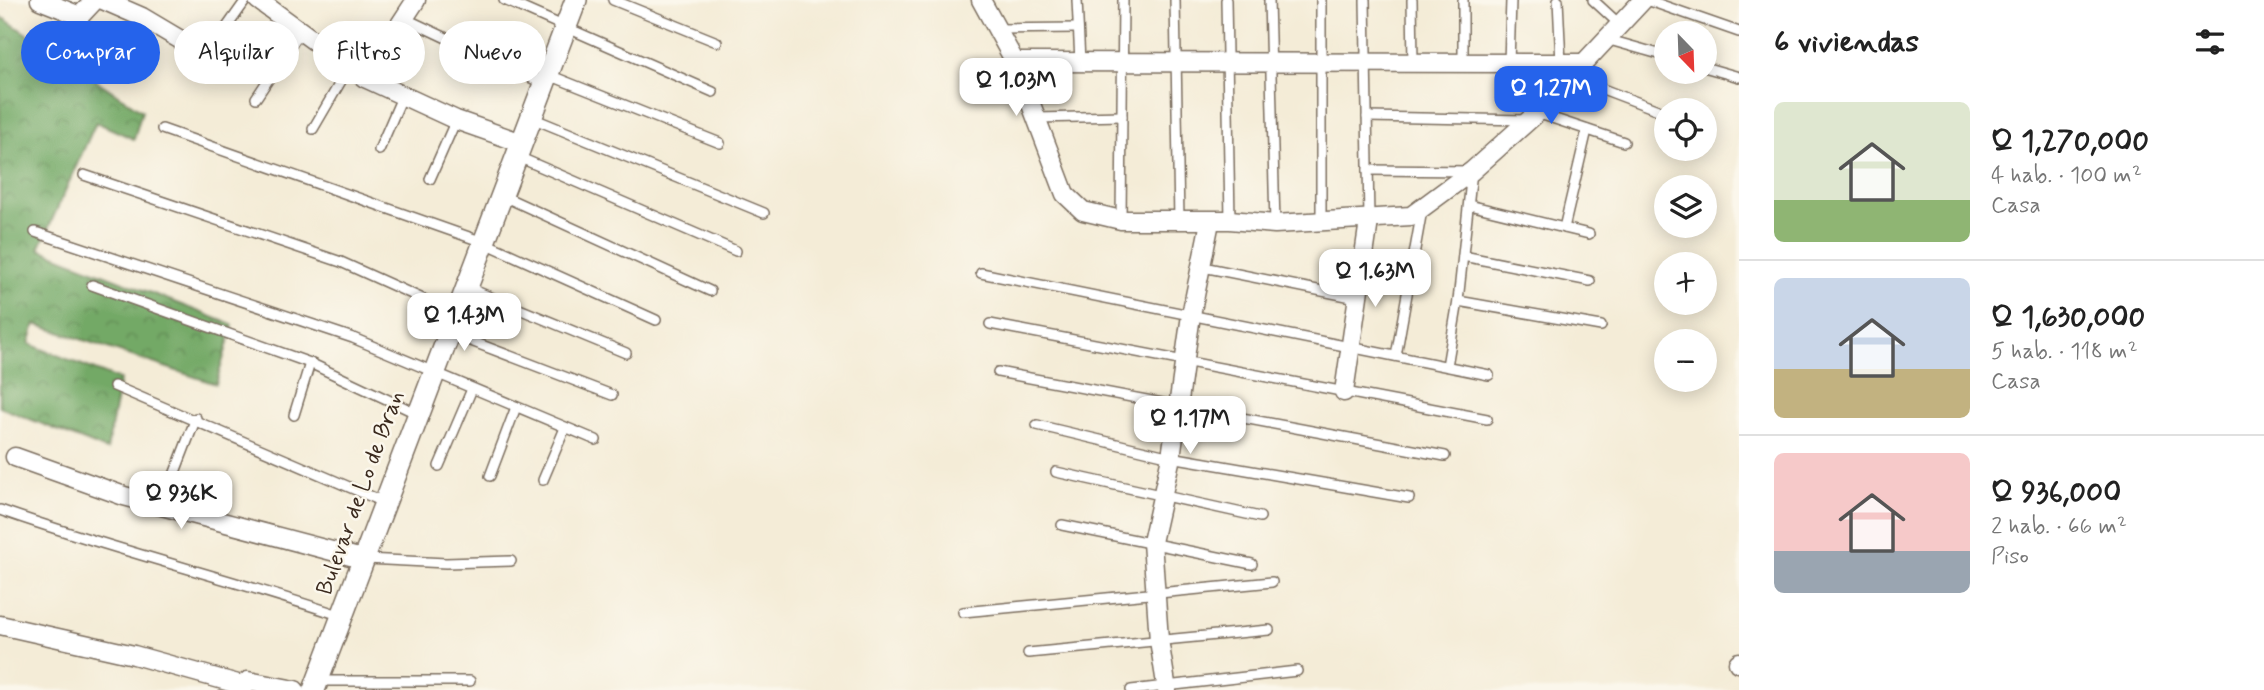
<!DOCTYPE html>
<html lang="es">
<meta charset="utf-8">
<style>
:root{--surface:#fff;--page:#f2f2f2;--text:#222;--muted:#767676;--line:#e0e0e0;--accent:#2563eb}
body{margin:0;font-family:Mynerve,sans-serif;background:var(--page);color:var(--text);height:100vh;display:flex;flex-direction:column;font-size:26px;white-space:nowrap}
*{box-sizing:border-box;margin:0}
p{font-size:23px;color:var(--muted)}
.icon{flex:none;width:38px;height:38px;fill:none;stroke:currentColor;stroke-width:2;stroke-linecap:round;stroke-linejoin:round}
.map{position:relative;flex:1;overflow:hidden}
.drawer{display:flex;flex-direction:column;background:var(--surface);width:525px}
.drawer>*{flex:none}
.banner{position:absolute;left:21px;top:21px;width:665px;height:63px;display:flex;gap:14px}
.needle{width:46px;rotate:157deg}
.controls{position:absolute;left:1654px;top:21px;display:grid;gap:14px}
.controls a{display:grid;place-items:center;width:63px;height:63px;border-radius:50%;background:var(--surface);box-shadow:0 4px 18px #0003;font-size:35px}
.price{position:absolute;translate:-50% -60px;padding:0 16px;border-radius:14px;background:#fff;color:#222;font-size:23px;line-height:46px;filter:drop-shadow(0 2px 4px #0008)}
.price::after{content:'';position:absolute;left:50%;top:42px;width:21px;height:16px;margin-left:-10px;background:inherit;clip-path:polygon(0 0,100% 0,50% 100%)}
.price.current{background:var(--accent);color:#fff}
ul{padding:0;list-style:none}
li{display:flex;align-items:center;gap:21px;height:175px;padding:0 35px}
li+li{border-top:2px solid var(--line)}
li span{display:grid;place-items:center;flex:none;width:196px;height:140px;border-radius:10px;color:#555}
li>.icon{margin-inline-start:auto}
span .icon{width:84px;height:84px;fill:#fffc;stroke-width:1}
li b{font-size:30px}
h2{display:flex;justify-content:space-between;align-items:center;height:84px;padding:0 35px;font-size:30px}
.pill{padding:0 24px;border-radius:32px;background:var(--surface);box-shadow:0 4px 18px #0003;font-size:24px;line-height:63px}
.pill.current{background:var(--accent);color:#fff}
main{display:flex;flex:1;min-height:0}
.map>svg:first-child{display:block}
.forest{fill:url(#forest-crowns);stroke:#576a42;stroke-width:2}
.lines{fill:none;stroke-linecap:round;stroke-linejoin:round}
.service-casing{stroke:#7c6e5f;stroke-width:12}
.minor-casing{stroke:#7c6e5f;stroke-width:21}
.tertiary-casing{stroke:#7c6e5f;stroke-width:24}
.service{stroke:#fff;stroke-width:9}
.minor{stroke:#fff;stroke-width:18}
.tertiary{stroke:#fff;stroke-width:21}
.labels{text-anchor:middle;dominant-baseline:central;stroke-width:5;stroke-linejoin:round;paint-order:stroke}
.street-label{font-size:23px;fill:#3b2a1e;stroke:#fbf7ec}
</style>
<main>
<div class="map">
<svg width="1739" height="690" viewBox="0 0 1739 690">
<defs>
<pattern id="forest-crowns" width="20" height="18" patternUnits="userSpaceOnUse" patternTransform="scale(1.75)"><rect width="20" height="18" fill="#73a966"/><path d="M2 6a3 3 0 1 1 6 0M12 15a3 3 0 1 1 6 0" fill="none" stroke="#608a53"/></pattern>
</defs>
<rect width="100%" height="100%" fill="#fbf7ec"/>
<filter id="ink" filterUnits="userSpaceOnUse"><feTurbulence type="fractalNoise" baseFrequency=".0143" numOctaves="2"/><feDisplacementMap in="SourceGraphic" scale="14" xChannelSelector="R" yChannelSelector="G"/><feConvolveMatrix kernelMatrix="1 2 1 2 8 2 1 2 1" color-interpolation-filters="sRGB"/></filter>
<filter id="wash" filterUnits="userSpaceOnUse"><feTurbulence type="fractalNoise" baseFrequency=".00686" numOctaves="4" result="noise"/><feDisplacementMap in="SourceGraphic" scale="28" xChannelSelector="R" yChannelSelector="G"/><feGaussianBlur stdDeviation="1.57" result="paint"/><feColorMatrix in="noise" values="0 0 0 0 0 0 0 0 0 0 0 0 0 0 0 0 0 1.4 0 .05"/><feComposite in="paint" operator="in"/></filter>
<g filter="url(#wash)">
<rect width="100%" height="100%" fill="#f4ecd7"/>
<polygon class="forest" points="0,16 142,111 134,139 96,122 39,249 233,325 216,384 35,324 29,344 120,380 107,450 0,407"/>
</g>
<g filter="url(#ink)">
<g class="lines">
<g class="service-casing">
<g id="service">
<polyline points="504,0 713,92"/>
<polyline points="613,0 717,42"/>
<polyline points="1077,0 1080,62"/>
<polyline points="1175,0 1179,221"/>
<polyline points="1226,0 1230,220"/>
<polyline points="1269,0 1275,224"/>
<polyline points="1365,0 1369,219"/>
<polyline points="1412,0 1413,63"/>
<polyline points="1463,0 1463,63"/>
<polyline points="1558,0 1561,63"/>
<polyline points="1593,0 1618,23"/>
<polyline points="1647,0 1739,32"/>
<polyline points="404,18 544,84"/>
<polyline points="996,29 1078,28"/>
<polyline points="1606,39 1666,56"/>
<polyline points="1509,63 1511,0"/>
<polyline points="1704,67 1739,77"/>
<polyline points="195,72 246,0"/>
<polyline points="549,75 720,143"/>
<polyline points="1571,77 1658,110"/>
<polyline points="256,98 300,32"/>
<polyline points="1537,113 1624,142"/>
<polyline points="1367,117 1527,120"/>
<polyline points="532,118 764,213"/>
<polyline points="1037,118 1122,116"/>
<polyline points="162,129 483,242 656,320"/>
<polyline points="313,129 348,69"/>
<polyline points="379,150 402,97"/>
<polyline points="516,156 736,251"/>
<polyline points="1368,170 1472,171 1458,301 1447,366"/>
<polyline points="84,175 341,262 456,314"/>
<polyline points="430,179 456,120"/>
<polyline points="501,195 710,291"/>
<polyline points="1469,205 1589,234"/>
<polyline points="1121,220 1123,0"/>
<polyline points="1321,222 1321,0"/>
<polyline points="1564,228 1587,130"/>
<polyline points="35,232 353,338 596,440"/>
<polyline points="1463,256 1590,281"/>
<polyline points="1203,267 1357,298"/>
<polyline points="981,273 1489,375"/>
<polyline points="92,285 310,363 418,414"/>
<polyline points="466,287 626,353"/>
<polyline points="1458,301 1601,326"/>
<polyline points="990,324 1487,419"/>
<polyline points="450,333 612,395"/>
<polyline points="1396,356 1422,210"/>
<polyline points="998,372 1445,456"/>
<polyline points="114,386 384,502"/>
<polyline points="294,415 310,363"/>
<polyline points="1037,425 1171,457 1409,498"/>
<polyline points="439,466 472,389"/>
<polyline points="1056,472 1260,517"/>
<polyline points="490,476 516,407"/>
<polyline points="543,480 565,428"/>
<polyline points="162,506 196,418"/>
<path d="M0 510C113 550 229 578 342 616"/>
<polyline points="1062,525 1252,564"/>
<polyline points="366,559 446,563 511,561"/>
<polyline points="963,612 1272,582"/>
<polyline points="1028,653 1269,630"/>
<polyline points="318,681 470,681"/>
<polyline points="1131,690 1297,671"/>
</g>
</g>
<g class="minor-casing">
<g id="minor">
<polyline points="40,0 80,16 95,0"/>
<polyline points="103,0 142,17 206,55"/>
<polyline points="258,0 365,78 456,120 522,143"/>
<polyline points="981,0 1015,62 1065,194 1083,211 1121,220 1230,220 1275,224 1411,216 1472,171 1537,113 1643,0"/>
<polyline points="1015,62 1584,63"/>
<polyline points="365,78 416,0"/>
<polyline points="1344,392 1369,221"/>
<polyline points="15,457 124,496 362,559"/>
<polyline points="0,625 134,655 245,686 248,681 295,690"/>
<polyline points="1738,663 1739,662"/>
<polyline points="1167,690 1159,640 1152,542 1171,457 1191,315 1210,222"/>
</g>
</g>
<g class="tertiary-casing">
<polyline id="tertiary" points="314,690 576,0"/>
</g>
<use href="#service" class="service"/>
<use href="#minor" class="minor"/>
<use href="#tertiary" class="tertiary"/>
</g>
</g>
<g class="labels">
<g class="street-label">
<text transform="translate(361 493) rotate(-70)">Bulevar de Lo de Bran</text>
</g>
</g>
</svg>
<div class="controls">
<a><svg class="needle" viewBox="-14 -14 28 28"><path d="M0-13l5 13h-10z" fill="#e53935"/><path d="M0 13l5-13h-10z" fill="#767676"/></svg></a>
<a><svg class="icon" aria-label="locate" viewBox="0 0 24 24"><circle cx="12" cy="12" r="6"/><path d="M12 2v4M12 18v4M2 12h4M18 12h4"/></svg></a>
<a><svg class="icon" aria-label="layers" viewBox="0 0 24 24"><path d="M12 4l9 5-9 5-9-5zM3 14l9 5 9-5"/></svg></a>
<a>+</a>
<a>−</a>
</div>
<b class="price" style="left:1016px;top:118px">Q 1.03M</b>
<b class="price current" style="left:1551px;top:126px">Q 1.27M</b>
<b class="price" style="left:1375px;top:309px">Q 1.63M</b>
<b class="price" style="left:464px;top:353px">Q 1.43M</b>
<b class="price" style="left:1190px;top:456px">Q 1.17M</b>
<b class="price" style="left:181px;top:531px">Q 936K</b>
<div class="banner">
<a class="pill current">Comprar</a>
<a class="pill">Alquilar</a>
<a class="pill">Filtros</a>
<a class="pill">Nuevo</a>
</div>
</div>
<section class="drawer">
<h2>6 viviendas<svg class="icon" aria-label="filters" viewBox="0 0 24 24"><path d="M4 7h16M4 17h16"/><circle cx="9" cy="7" r="2"/><circle cx="15" cy="17" r="2"/></svg></h2>
<ul>
<li><span style="background:linear-gradient(#dfe7d0 70%,#8fb573 0)"><svg class="icon" aria-label="home" viewBox="0 0 24 24"><path d="M3 11l9-7 9 7M6 9v11h12V9"/></svg></span><div><b>Q 1,270,000</b><p>4 hab. · 100 m²</p><p>Casa</p></div></li>
<li><span style="background:linear-gradient(#c9d6e8 65%,#c2b280 0)"><svg class="icon" aria-label="home" viewBox="0 0 24 24"><path d="M3 11l9-7 9 7M6 9v11h12V9"/></svg></span><div><b>Q 1,630,000</b><p>5 hab. · 118 m²</p><p>Casa</p></div></li>
<li><span style="background:linear-gradient(#f6c9c9 70%,#9aa5b1 0)"><svg class="icon" aria-label="home" viewBox="0 0 24 24"><path d="M3 11l9-7 9 7M6 9v11h12V9"/></svg></span><div><b>Q 936,000</b><p>2 hab. · 66 m²</p><p>Piso</p></div></li>
</ul>
</section>
</main>
